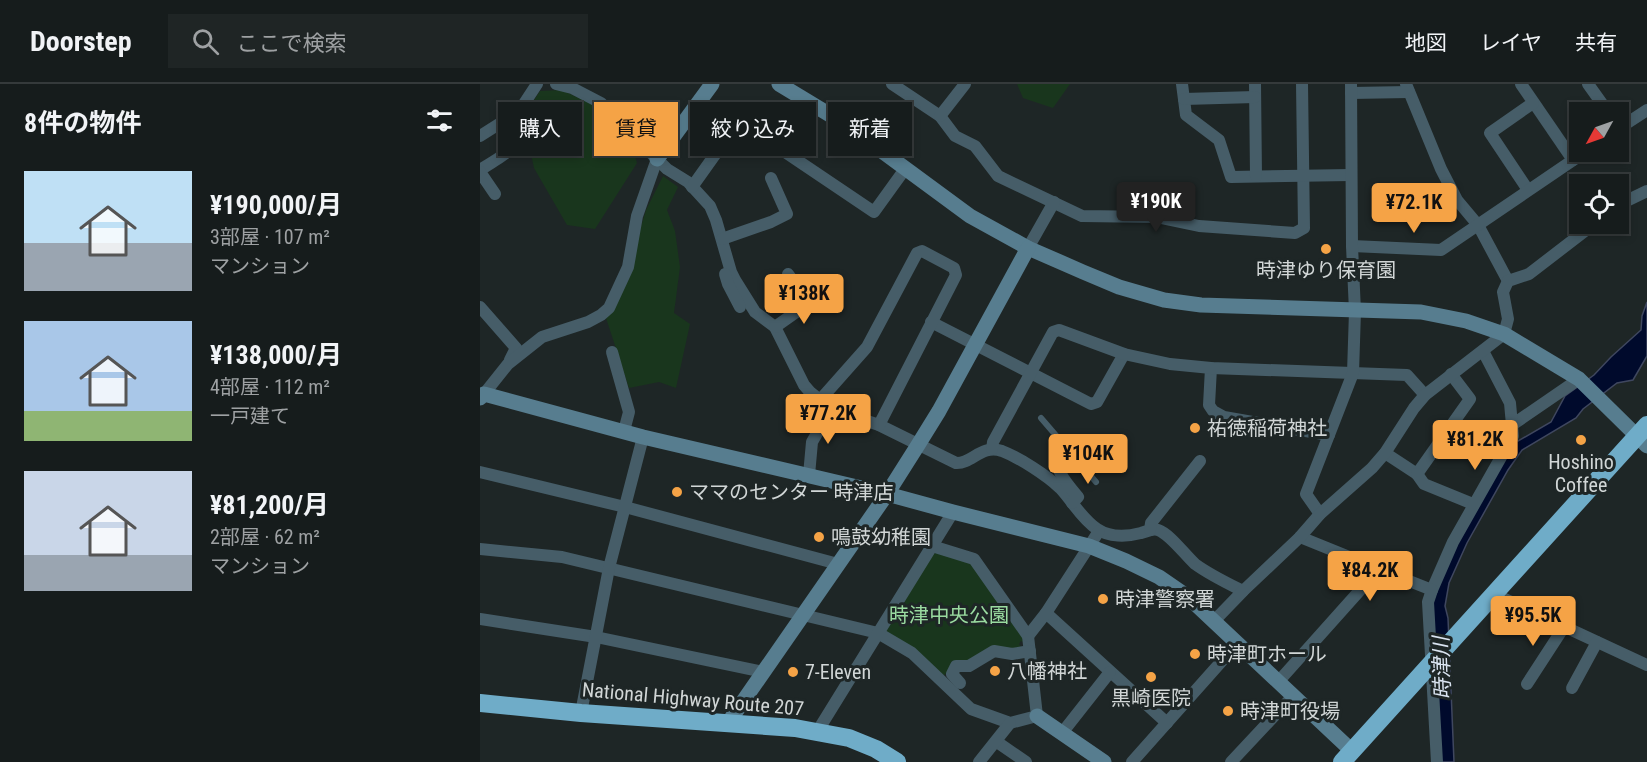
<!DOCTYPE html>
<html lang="ja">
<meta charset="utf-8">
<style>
:root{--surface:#161c1c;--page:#1f2525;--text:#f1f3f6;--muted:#9ea1a3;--line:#353a3b;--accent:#f5a346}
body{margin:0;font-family:"Roboto Condensed","Noto Sans JP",sans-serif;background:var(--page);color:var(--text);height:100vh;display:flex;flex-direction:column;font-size:22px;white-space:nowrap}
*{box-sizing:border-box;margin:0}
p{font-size:20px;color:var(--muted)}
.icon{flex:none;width:33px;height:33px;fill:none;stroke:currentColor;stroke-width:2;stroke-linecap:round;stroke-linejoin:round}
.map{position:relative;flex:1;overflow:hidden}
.sheet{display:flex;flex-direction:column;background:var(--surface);width:480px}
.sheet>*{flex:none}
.banner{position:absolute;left:18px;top:18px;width:570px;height:54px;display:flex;gap:12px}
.needle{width:39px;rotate:230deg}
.controls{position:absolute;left:1089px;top:18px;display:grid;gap:12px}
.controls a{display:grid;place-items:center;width:60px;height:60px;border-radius:0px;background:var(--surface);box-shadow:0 3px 9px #0003,0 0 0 2px var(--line);font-size:30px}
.price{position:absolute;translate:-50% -51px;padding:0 14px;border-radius:6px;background:var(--accent);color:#111;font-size:20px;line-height:39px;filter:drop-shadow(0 2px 3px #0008)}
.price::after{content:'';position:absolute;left:50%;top:36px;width:18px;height:14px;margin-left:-9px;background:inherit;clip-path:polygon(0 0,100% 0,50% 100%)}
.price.current{background:#222;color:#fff}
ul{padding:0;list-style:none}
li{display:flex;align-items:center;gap:18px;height:150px;padding:0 24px}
li span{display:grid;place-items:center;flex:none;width:168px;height:120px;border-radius:0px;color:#555}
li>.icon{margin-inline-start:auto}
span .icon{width:72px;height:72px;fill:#fffc;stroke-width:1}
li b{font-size:26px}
h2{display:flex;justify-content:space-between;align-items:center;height:72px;padding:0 24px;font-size:26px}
.chip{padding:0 21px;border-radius:0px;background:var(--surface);box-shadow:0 3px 9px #0003,0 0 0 2px var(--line);font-size:21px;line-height:54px}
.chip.current{background:var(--accent);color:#111}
header{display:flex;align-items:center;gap:36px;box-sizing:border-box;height:84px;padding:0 30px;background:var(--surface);border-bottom:2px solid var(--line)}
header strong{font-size:28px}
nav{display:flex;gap:33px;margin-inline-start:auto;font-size:21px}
.search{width:420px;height:54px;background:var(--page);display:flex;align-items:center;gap:15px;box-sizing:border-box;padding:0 21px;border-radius:0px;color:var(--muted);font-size:22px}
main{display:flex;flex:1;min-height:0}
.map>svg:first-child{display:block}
.green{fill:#19361d}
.water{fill:#000a2c;stroke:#3f475f;stroke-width:1.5}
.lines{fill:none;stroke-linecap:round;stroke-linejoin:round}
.lane{stroke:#465d68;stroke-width:6}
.street{stroke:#465d68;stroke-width:12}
.secondary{stroke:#577d8f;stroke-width:15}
.highway{stroke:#6facc8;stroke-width:18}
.poi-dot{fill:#f5a346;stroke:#1e2626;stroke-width:2}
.labels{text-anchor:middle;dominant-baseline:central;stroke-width:6;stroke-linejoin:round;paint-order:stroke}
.poi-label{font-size:20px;fill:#d1d6d6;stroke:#1e2626;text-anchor:start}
.park-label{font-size:20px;fill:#9adba0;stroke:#1e2626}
.street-label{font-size:20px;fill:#d1d6d6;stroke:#1e2626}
.water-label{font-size:21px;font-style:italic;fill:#dae4f1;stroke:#1e2626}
</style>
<header>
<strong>Doorstep</strong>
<div class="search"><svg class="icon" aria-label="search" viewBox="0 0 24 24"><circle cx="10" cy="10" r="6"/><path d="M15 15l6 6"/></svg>ここで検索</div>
<nav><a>地図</a><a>レイヤ</a><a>共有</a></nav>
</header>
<main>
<section class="sheet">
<h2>8件の物件<svg class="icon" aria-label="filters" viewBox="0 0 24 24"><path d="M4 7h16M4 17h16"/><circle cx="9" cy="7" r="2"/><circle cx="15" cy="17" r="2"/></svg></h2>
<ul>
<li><span style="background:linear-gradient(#bfe0f5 60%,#9aa5b1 0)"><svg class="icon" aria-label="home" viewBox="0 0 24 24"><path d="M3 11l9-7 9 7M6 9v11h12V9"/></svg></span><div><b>¥190,000/月</b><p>3部屋 · 107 m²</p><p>マンション</p></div></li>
<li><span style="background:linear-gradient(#a9c7e8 75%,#8fb573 0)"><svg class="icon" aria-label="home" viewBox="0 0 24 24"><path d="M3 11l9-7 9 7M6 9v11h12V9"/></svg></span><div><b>¥138,000/月</b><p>4部屋 · 112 m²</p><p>一戸建て</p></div></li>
<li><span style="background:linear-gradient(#c9d6e8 70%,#9aa5b1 0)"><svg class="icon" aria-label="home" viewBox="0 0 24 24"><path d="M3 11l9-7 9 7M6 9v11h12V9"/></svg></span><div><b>¥81,200/月</b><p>2部屋 · 62 m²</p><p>マンション</p></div></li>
</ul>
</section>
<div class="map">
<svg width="1167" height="678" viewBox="0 0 1167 678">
<rect width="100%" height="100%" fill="#1e2626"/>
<g class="green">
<polygon points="537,0 590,0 573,24 543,14"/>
<polygon points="82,6 117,23 152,62 157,79 115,145 87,141 54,84 43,33 60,7"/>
<polygon points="183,92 198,103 187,126 195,147 200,183 194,229 210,240 196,304 179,298 149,304 126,234 149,195 158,152 166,126"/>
<polygon points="460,468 491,478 547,558 545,559 541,557 539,560 542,564 491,578 472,577 469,587 463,592 406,547 452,470"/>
</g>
<polygon class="water" points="1167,218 1167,272 1153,296 1137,299 1103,325 1096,334 1042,366 1028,386 987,459 969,499 965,522 968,534 974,678 960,678 952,518 963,486 1035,353 1038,357 1071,338 1085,312 1114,291 1131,273 1161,246 1162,232"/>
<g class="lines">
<polyline class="lane" points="561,334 616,398"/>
<g class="street">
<path d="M76 0 92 4 121 19 187 85 208 98 230 122 236 136 251 188 255 196 275 228 295 243 324 301 330 308 351 325 399 341 476 379C492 380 501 360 522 367 540 374 566 391 580 404 593 418 601 434 617 445 629 453 646 453 661 449 666 448 672 444 678 446 690 450 705 471 715 480 730 491 747 499 763 507"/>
<polyline points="412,0 460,32 475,52 495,62 518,92 602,132 676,133 719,142 815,149 824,144 822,0"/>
<polyline points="702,0 706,31 739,56 751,93 871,91"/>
<polyline points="775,0 776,92"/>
<polyline points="926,0 961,85 977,116 998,141 1028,197"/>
<polyline points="1041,0 1093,76"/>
<polyline points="1108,0 1128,28"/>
<polyline points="871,9 929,8"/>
<polyline points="704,15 775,13"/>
<polyline points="460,32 485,0"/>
<polyline points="1138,45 1167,26"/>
<polyline points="0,52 30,33 36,32 57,0"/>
<path d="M0 86C29 67 36 69 36 32"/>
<polyline points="0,88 15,110"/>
<polyline points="212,103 259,37 394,128 425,85"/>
<polyline points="1048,106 1010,49 1053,19"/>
<polyline points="1138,121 1167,107"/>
<polyline points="242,155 291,138 307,130 291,94"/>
<polyline points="872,162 961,166 1105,68"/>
<polyline points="548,164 574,118"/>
<polyline points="245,190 248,200 260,223"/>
<polyline points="308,190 329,219"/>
<polyline points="0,223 36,264 30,276"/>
<polyline points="451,238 611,320 617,318 644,270"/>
<polyline points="295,243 336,214"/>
<polyline points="132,268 149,328 144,347"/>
<polyline points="731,284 729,321 733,327 744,333 849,351"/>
<polyline points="4,310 28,280 62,253 108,238 121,231 129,224 148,183 157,132 177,75"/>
<polyline points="340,316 387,263 437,169 442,167 474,184 476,191 399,341"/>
<polyline points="1032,341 1099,295"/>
<path d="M586 363C568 383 585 396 598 413L592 419"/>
<polyline points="512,365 513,358 573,248 579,246 644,270 690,280 731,284 927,291 945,311"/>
<polyline points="905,369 937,390 990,315 971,290"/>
<polyline points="0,388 145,423 358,480"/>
<polyline points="937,390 944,400 993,420"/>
<polyline points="329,391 332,358 351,325"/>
<polyline points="840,430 826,410 873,289 875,227 872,162 871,0"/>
<polyline points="670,446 671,439 720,377"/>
<polyline points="820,453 899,485"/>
<polyline points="0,465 82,473 398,549 432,569 491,625 530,639 557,632 548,552 494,475 452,462"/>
<polyline points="952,506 973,458 1033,352 1030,319 1003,267"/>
<polyline points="1014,510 1167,581"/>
<polyline points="566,529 687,639"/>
<polyline points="0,535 116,553 283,588"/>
<polyline points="734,537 763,507 820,453 840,430 892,384 905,369 934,324 945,311 1024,250 1028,235 1023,208 1028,197 1049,190 1114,140"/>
<polyline points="548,552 566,529 619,447"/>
<polyline points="798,598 899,485 952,506 948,518 957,678"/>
<polyline points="480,599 472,590 476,582 489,582 514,567 532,570 550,567"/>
<polyline points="1047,600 1084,543"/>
<polyline points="1092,604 1117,558"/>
<polyline points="101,629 129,484 163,353"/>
<polyline points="337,648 473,428"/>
<polyline points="582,649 630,588"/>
<polyline points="517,658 546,678"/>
<polyline points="499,678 530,639"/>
<polyline points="652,678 757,560"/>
<polyline points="751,678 813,612"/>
</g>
<g class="secondary">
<polyline points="299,0 365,40 490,132 548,164 603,188 639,203 684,216 721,221 941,228 986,237 1024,250 1099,295 1167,362"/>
<polyline points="177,75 232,0"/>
<polyline points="0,314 4,310 163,353 407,410 473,428 609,462 646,477 679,493 708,513 872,667"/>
<polyline points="557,632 624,678"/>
<polyline points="248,639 407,410 438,361 459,327 548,164"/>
</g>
<g class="highway">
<polyline points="0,619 101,629 315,644 369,654 396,665 417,678"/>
<polyline points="862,678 1167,341"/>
</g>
</g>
<g class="poi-dot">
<circle cx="846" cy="165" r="6"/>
<circle cx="715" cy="344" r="6"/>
<circle cx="1101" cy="356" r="6"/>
<circle cx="197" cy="408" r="6"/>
<circle cx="339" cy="453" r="6"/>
<circle cx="623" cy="515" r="6"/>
<circle cx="715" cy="570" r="6"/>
<circle cx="515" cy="587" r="6"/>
<circle cx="313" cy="588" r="6"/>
<circle cx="671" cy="593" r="6"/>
<circle cx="748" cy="627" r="6"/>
</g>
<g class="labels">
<g class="poi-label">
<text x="846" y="186" text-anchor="middle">時津ゆり保育園</text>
<text x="727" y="344">祐徳稲荷神社</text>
<text x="1101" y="378" text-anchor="middle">Hoshino<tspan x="1101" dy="23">Coffee</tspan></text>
<text x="209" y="408">ママのセンター 時津店</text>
<text x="351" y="453">鳴鼓幼稚園</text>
<text x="635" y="515">時津警察署</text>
<text x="727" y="570">時津町ホール</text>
<text x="527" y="587">八幡神社</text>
<text x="325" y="588">7-Eleven</text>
<text x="671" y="614" text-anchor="middle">黒崎医院</text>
<text x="760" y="627">時津町役場</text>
</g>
<g class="park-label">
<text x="469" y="531">時津中央公園</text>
</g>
<g class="street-label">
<text transform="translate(213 615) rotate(5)">National Highway Route 207</text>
</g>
<g class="water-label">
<text transform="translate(962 584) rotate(-92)">時津川</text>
</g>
</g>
</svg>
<div class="controls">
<a><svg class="needle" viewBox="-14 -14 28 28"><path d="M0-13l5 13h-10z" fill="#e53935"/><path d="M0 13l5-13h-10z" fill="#9ea1a3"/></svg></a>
<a><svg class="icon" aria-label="locate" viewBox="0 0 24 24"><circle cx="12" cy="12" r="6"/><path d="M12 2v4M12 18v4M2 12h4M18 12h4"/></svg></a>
</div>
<b class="price current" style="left:676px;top:149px">¥190K</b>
<b class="price" style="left:934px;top:150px">¥72.1K</b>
<b class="price" style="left:324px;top:241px">¥138K</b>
<b class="price" style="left:348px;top:361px">¥77.2K</b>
<b class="price" style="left:995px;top:387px">¥81.2K</b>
<b class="price" style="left:608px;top:401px">¥104K</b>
<b class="price" style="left:890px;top:518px">¥84.2K</b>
<b class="price" style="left:1053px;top:563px">¥95.5K</b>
<div class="banner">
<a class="chip">購入</a>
<a class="chip current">賃貸</a>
<a class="chip">絞り込み</a>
<a class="chip">新着</a>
</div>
</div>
</main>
